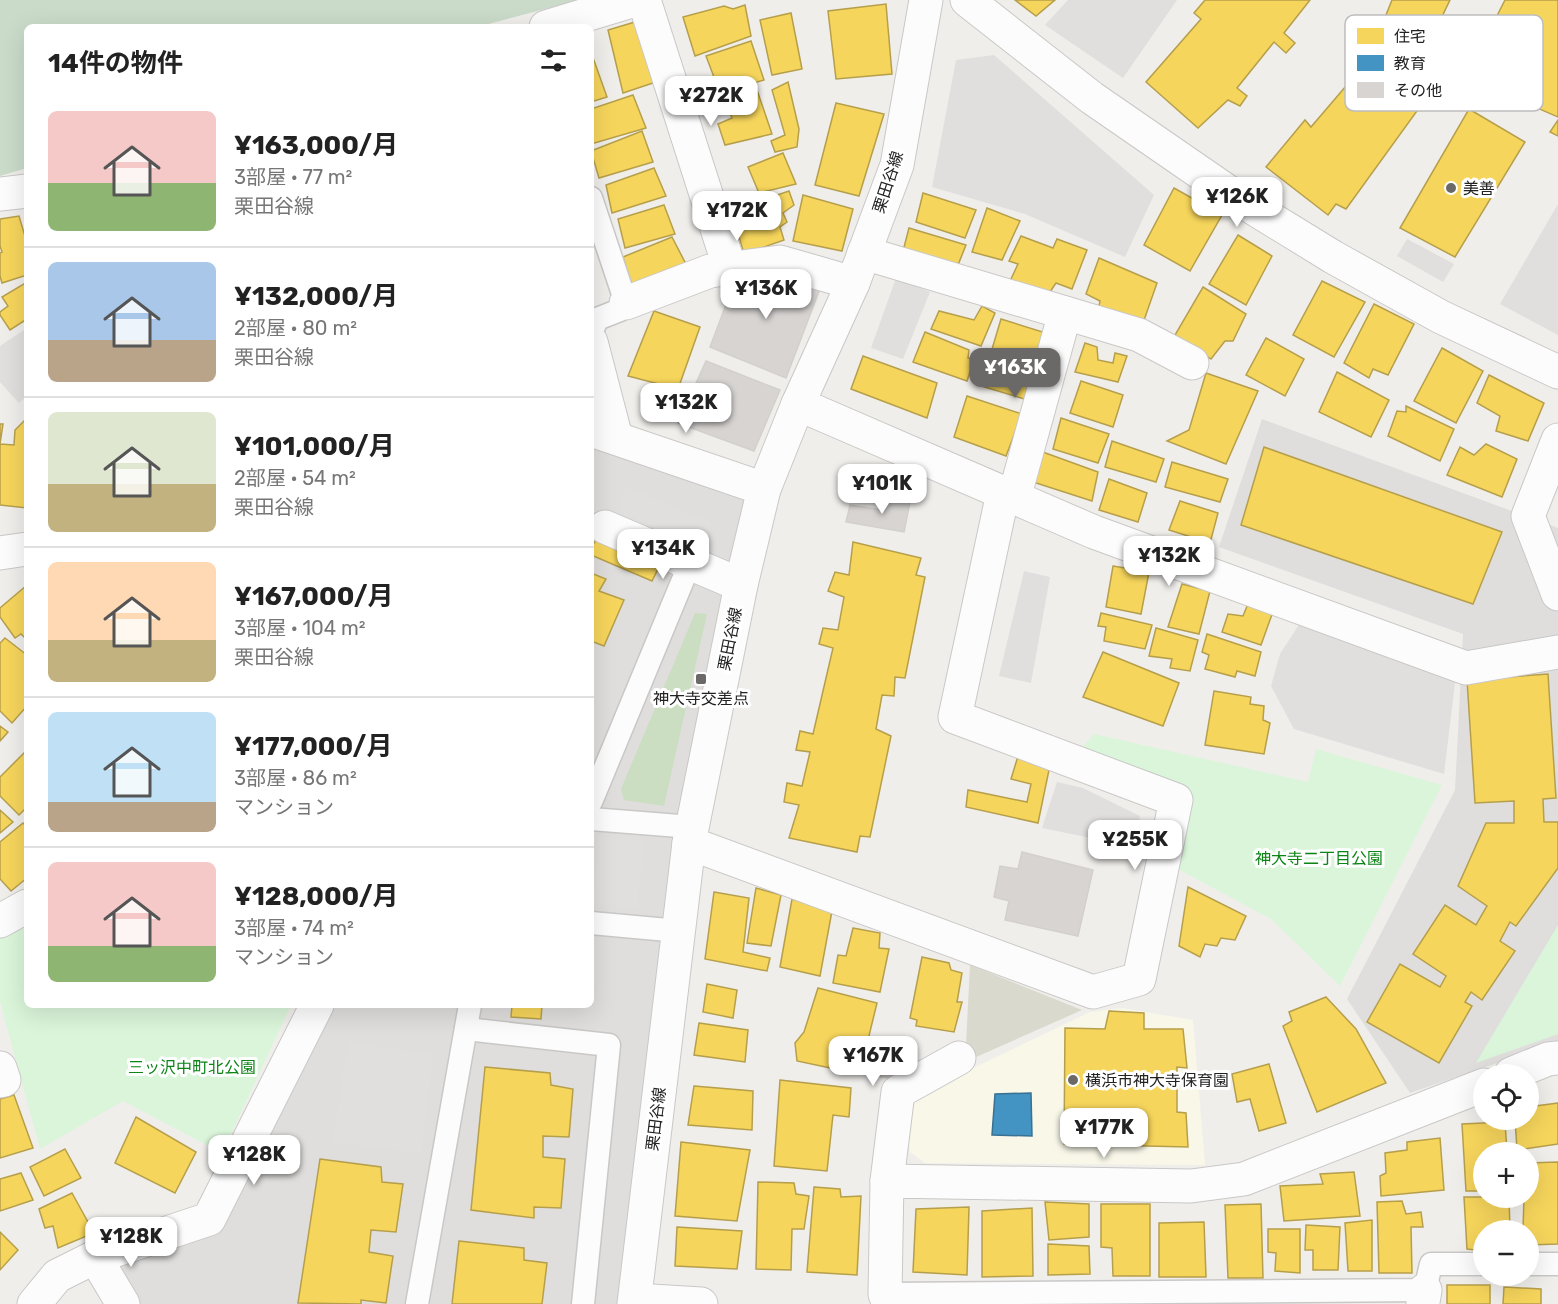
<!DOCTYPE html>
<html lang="ja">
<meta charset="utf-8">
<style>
:root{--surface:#fff;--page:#f2f2f2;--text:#222;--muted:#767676;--line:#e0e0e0;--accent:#6a6968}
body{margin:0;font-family:Rubik,"Noto Sans JP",sans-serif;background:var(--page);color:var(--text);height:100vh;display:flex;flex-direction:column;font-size:22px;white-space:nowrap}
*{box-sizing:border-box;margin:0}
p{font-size:20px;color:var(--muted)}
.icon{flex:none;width:33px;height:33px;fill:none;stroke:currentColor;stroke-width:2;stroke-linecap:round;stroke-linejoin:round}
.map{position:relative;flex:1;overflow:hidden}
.drawer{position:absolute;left:24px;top:24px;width:570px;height:984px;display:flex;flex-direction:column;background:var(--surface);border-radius:9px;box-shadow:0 6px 24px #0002}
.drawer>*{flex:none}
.fabs{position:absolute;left:1473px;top:1064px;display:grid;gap:12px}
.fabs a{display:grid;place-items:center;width:66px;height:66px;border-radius:50%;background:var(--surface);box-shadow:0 6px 24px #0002;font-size:30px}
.price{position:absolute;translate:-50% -51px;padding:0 14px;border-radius:12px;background:#fff;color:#222;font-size:20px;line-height:39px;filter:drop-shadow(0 2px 3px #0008)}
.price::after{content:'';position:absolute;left:50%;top:36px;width:18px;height:14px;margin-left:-9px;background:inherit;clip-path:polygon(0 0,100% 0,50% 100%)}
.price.selected{background:var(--accent);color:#fff}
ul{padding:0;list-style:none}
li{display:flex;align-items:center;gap:18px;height:150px;padding:0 24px}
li+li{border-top:2px solid var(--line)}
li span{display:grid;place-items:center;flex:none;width:168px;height:120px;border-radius:9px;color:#555}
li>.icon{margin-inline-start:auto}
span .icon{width:72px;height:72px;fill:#fffc;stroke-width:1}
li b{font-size:26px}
h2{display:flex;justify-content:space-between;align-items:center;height:72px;padding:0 24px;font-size:26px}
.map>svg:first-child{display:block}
.residential{fill:#dfdedc}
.education{fill:#f8f7e8}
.construction{fill:#d9d9cd}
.forest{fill:#cbdec1}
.cemetery{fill:#cadbca}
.park{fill:#daf5da}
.parking{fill:#e0dfde}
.homes{fill:#f6d55c;stroke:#b69f4b;stroke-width:1.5}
.schools{fill:#4393c3;stroke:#397193;stroke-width:1.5}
.building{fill:#d7d4d2;stroke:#d3d0cc;stroke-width:1.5}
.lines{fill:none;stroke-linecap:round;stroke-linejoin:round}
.service-casing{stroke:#c9c8c7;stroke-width:25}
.minor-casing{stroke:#c9c8c7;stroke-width:35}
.tertiary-casing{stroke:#c9c8c7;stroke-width:35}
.service{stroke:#fdfcfc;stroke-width:22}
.minor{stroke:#fdfcfc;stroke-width:33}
.tertiary{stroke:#fdfcfc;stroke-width:33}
.poi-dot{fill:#6a6968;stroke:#fff;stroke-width:2}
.labels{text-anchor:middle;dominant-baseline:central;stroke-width:6;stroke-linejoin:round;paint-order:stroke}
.street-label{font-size:16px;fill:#222;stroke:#fff}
.poi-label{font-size:16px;fill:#222;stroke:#fff;text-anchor:start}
.park-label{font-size:16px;fill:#0c8416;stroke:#fff}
.key{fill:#fff;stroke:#bdbdbd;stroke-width:1.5}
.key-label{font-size:16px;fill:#222}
</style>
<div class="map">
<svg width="1558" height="1304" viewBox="0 0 1558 1304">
<rect width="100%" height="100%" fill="#f0eeeb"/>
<g class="residential">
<polygon points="1262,419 1558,528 1558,1042 1410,1093 1347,999 1455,790 1463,634 1219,547"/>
<polygon points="591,432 764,489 692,827 637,1304 123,1304 95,1257 209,1219 317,1005 591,1005"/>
</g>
<polygon class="education" points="1122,1008 1193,1020 1205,1165 925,1163 910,1152 905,1123 913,1097 1090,1012"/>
<polygon class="construction" points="970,965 1082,1010 974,1058 966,1045"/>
<polygon class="forest" points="695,613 707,614 664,806 624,800 621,789"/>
<polygon class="cemetery" points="0,0 579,0 477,27 27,27 27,168 0,176"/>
<g class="park">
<polygon points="1094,734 1308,782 1316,749 1442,785 1340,986 1271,919 1176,868 1192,792 1081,749"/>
<polygon points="27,918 27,1005 291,1005 222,1153 123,1101 40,1149 0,1002 0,932"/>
<polygon points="1558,925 1558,1034 1476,1063"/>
</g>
<g class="parking">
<polygon points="1068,0 1177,0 1123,78 1045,25"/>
<polygon points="994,55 1154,195 1125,257 1025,214 932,187 956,60"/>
<polygon points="1558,204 1558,335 1500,304"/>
<polygon points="1407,239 1454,264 1443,282 1397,256"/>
<polygon points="896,278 930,292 903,359 871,348"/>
<polygon points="27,328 27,396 19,403 0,382 0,346"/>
<polygon points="626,487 712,523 703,545 618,512"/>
<polygon points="1024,571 1050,577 1031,683 999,676"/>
<polygon points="1304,617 1456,675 1444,774 1294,729 1271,686 1280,654"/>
<polygon points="1057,782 1083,788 1140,816 1135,847 1042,828"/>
<polygon points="599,837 644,842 637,907 593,904"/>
<polygon points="348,1042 434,1054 421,1154 332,1142"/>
</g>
<g class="homes">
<polygon points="1015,0 1055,0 1036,16"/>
<polygon points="1205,0 1310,0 1284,33 1295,43 1286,53 1274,42 1237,88 1247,96 1240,106 1228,100 1198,128 1146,82 1201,19 1194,13"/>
<polygon points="1392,0 1450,0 1424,54 1398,45 1403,35 1382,25"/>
<polygon points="1505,0 1558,0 1558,117 1466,77"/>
<polygon points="886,4 892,74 836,79 828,11"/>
<polygon points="745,5 751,36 695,56 683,17 724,6 733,9"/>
<polygon points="791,13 802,69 772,75 760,20"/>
<polygon points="635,22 656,82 623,93 608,30"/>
<polygon points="751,41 764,80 720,93 706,56"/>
<polygon points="591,52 607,97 591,102"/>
<polygon points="1375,52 1430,93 1346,209 1336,204 1328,215 1266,167 1305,120 1311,127"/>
<polygon points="788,82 799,129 797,147 775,152 771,141 785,135 772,90"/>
<polygon points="757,90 772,134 725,145 718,124 732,118 725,99"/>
<polygon points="633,95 646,128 591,144 591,109"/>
<polygon points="836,103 884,114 859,196 815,185"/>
<polygon points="1469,109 1525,142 1455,257 1400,228"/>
<polygon points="1558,120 1558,136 1550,132"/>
<polygon points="642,131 653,162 599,178 591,151"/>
<polygon points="783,153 796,184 759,193 748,167"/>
<polygon points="654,168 666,196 612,213 606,185"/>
<polygon points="1174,188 1222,215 1190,271 1144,245"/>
<polygon points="789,191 794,205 783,213 787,222 780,227 784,240 744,254 736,226 763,217 760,201"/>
<polygon points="923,193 976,210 965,238 916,222"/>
<polygon points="803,195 853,209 842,251 793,241"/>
<polygon points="664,205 675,234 625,248 618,219"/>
<polygon points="987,208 1020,221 1002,260 972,252"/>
<polygon points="19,216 27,243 27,275 2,283 0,276 0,253 2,252 0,246 0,219"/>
<polygon points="909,228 966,245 956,270 903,251"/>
<polygon points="1238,235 1272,256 1246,305 1209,284"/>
<polygon points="1021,236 1053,248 1057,239 1087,250 1072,289 1056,283 1048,295 1010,281 1018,264 1009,261"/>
<polygon points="672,237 688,268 632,287 623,257"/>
<polygon points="1099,258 1157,283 1142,326 1098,311 1100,301 1086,294"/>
<polygon points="1322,281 1365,302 1334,357 1293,335"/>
<polygon points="27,282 27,319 10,330 0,315 0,312 8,306 2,297"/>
<polygon points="1203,287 1246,314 1233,341 1225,341 1211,359 1175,335"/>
<polygon points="1374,304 1414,324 1388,375 1373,369 1369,378 1344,363"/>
<polygon points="982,306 995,313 981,346 931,329 939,311 974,320"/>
<polygon points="654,311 700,327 678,389 628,376"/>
<polygon points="1001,319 1049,334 1028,400 981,386"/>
<polygon points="925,332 969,350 968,358 974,360 967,381 913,362"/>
<polygon points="1266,338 1304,359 1285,396 1246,375"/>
<polygon points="1085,343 1097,347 1098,360 1113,363 1115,353 1127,356 1118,382 1075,372"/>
<polygon points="1442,348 1483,371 1456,423 1414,401"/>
<polygon points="863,356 937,383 927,418 851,389"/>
<polygon points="1337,372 1389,400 1371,437 1319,412"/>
<polygon points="1206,373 1258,391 1226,464 1167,441 1189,430"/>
<polygon points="1489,375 1544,403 1528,441 1496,431 1500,416 1477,403"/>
<polygon points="1081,381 1123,395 1113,427 1070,413"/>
<polygon points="967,396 1022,414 1006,456 954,437"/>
<polygon points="1406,406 1454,429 1440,461 1388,436 1397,411 1406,412"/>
<polygon points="27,418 27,508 0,505 0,424 3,424 0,444 14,445 15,430"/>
<polygon points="1061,418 1109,434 1098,463 1053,449"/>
<polygon points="1112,441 1164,459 1156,482 1105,467"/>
<polygon points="1486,444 1517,459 1502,497 1447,475 1460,447 1474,455"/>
<polygon points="1264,447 1502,532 1473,604 1241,525"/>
<polygon points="1040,451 1098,472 1092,501 1030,481"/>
<polygon points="1172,462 1228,479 1220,502 1165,487"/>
<polygon points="1109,479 1147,493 1138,522 1099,510"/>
<polygon points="1180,501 1218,513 1210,543 1169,530"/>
<polygon points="598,537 659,567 652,581 591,555 591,548"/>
<polygon points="853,542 921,558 916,575 925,577 905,678 895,677 894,696 882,695 876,729 891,736 870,837 860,836 857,852 789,838 799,805 784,802 787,783 802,786 810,752 796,750 800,731 813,734 833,648 819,644 823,628 838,630 844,597 828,591 835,572 849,575"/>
<polygon points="1113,566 1149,572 1141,614 1106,607"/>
<polygon points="591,573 606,579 599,591 624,600 604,646 591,641"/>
<polygon points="1182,584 1210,591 1199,634 1168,627"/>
<polygon points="27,585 27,640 21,634 15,638 0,617 0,608"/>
<polygon points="1250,599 1275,606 1261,645 1222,632 1228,614 1243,616"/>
<polygon points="1101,613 1152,625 1145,649 1104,641 1106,627 1098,626"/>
<polygon points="1156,628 1198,640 1190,671 1170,668 1172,659 1149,656"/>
<polygon points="1207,634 1261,652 1255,676 1237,671 1235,677 1205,669 1209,655 1202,652"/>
<polygon points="5,638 27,655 27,706 12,723 0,711 0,643"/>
<polygon points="1103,652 1179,683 1163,726 1083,697"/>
<polygon points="1548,674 1556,798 1543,799 1544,822 1558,822 1558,868 1516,926 1510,922 1500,941 1515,951 1482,1000 1471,992 1465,1002 1472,1006 1439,1063 1367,1022 1400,964 1440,987 1446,976 1413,954 1445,905 1476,925 1487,906 1458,886 1486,823 1514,823 1514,801 1475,803 1467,680"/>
<polygon points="1214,691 1251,697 1250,704 1264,706 1263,720 1270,723 1264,754 1205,745"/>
<polygon points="0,726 8,732 0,741"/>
<polygon points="27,750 27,807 19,815 0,796 0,777"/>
<polygon points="1018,756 1049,770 1038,823 966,807 968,790 1027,802 1031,784 1011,779"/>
<polygon points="0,810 13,822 0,833"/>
<polygon points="23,823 27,827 27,878 11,891 0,879 0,842"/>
<polygon points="1188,887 1246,916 1235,940 1221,938 1217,946 1205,944 1200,957 1179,946"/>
<polygon points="756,888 781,895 771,946 747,943"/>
<polygon points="714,892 749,898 743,952 770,958 767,971 705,959"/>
<polygon points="792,899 832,911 820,976 780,967"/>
<polygon points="853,928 880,933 879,948 889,949 880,992 833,983 838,955 846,956"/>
<polygon points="922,957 949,963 951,970 962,973 957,1002 962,1002 954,1032 916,1026 917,1020 910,1018"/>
<polygon points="707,984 737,990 733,1018 703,1012"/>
<polygon points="818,988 877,1003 867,1044 860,1043 854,1073 797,1061 795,1043 804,1032"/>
<polygon points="1326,997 1356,1029 1386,1083 1317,1112 1283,1026 1292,1021 1289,1012"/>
<polygon points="512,1005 542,1005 541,1019 511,1017"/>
<polygon points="1109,1011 1144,1013 1144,1029 1183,1029 1187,1068 1177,1067 1177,1112 1186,1113 1188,1147 1064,1144 1065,1028 1105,1029"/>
<polygon points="699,1023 748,1030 745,1062 694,1055"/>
<polygon points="1269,1064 1286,1123 1259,1131 1250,1099 1237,1102 1232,1074"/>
<polygon points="485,1067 550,1073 551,1085 573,1089 569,1137 543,1136 543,1157 565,1159 561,1208 534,1207 534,1218 471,1210"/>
<polygon points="780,1080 851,1088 849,1117 833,1115 827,1171 774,1166"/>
<polygon points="694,1086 753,1091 752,1130 688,1125"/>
<polygon points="14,1095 33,1148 0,1158 0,1099"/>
<polygon points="1558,1103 1558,1144 1517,1150 1515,1119 1528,1119 1528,1107"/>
<polygon points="136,1117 196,1152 175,1193 115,1163"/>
<polygon points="1505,1122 1507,1152 1484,1152 1484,1191 1466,1191 1462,1124"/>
<polygon points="1440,1138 1444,1190 1381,1196 1380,1176 1386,1173 1385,1153 1407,1150 1407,1142"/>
<polygon points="681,1142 750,1150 737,1221 675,1216"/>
<polygon points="65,1149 81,1178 44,1196 30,1167"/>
<polygon points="320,1159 381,1167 382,1182 403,1184 396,1232 371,1230 369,1252 393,1256 386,1303 361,1300 361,1304 298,1303"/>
<polygon points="1558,1162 1558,1244 1528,1245 1528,1230 1523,1230 1524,1197 1528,1197 1528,1163"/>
<polygon points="1354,1172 1360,1216 1284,1221 1280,1186 1323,1184 1320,1174"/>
<polygon points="21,1173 33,1200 0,1211 0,1179"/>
<polygon points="758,1182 794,1183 796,1194 809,1196 804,1229 792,1229 791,1270 756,1269"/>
<polygon points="814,1187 840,1189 841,1197 861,1196 857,1275 807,1272"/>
<polygon points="72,1193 94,1233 58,1248 53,1226 45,1228 39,1209"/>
<polygon points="1464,1197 1509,1197 1510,1230 1484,1230 1484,1251 1467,1249"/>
<polygon points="1402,1201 1406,1214 1421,1212 1423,1227 1411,1227 1412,1273 1379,1273 1377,1202"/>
<polygon points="1045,1202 1089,1204 1089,1237 1049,1240"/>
<polygon points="1101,1204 1150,1204 1150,1276 1113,1276 1112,1248 1101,1247"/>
<polygon points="1261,1204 1263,1278 1228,1278 1225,1205"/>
<polygon points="969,1207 967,1275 913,1272 916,1209"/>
<polygon points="1032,1208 1033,1276 982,1277 982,1211"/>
<polygon points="1372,1220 1372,1271 1348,1271 1345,1223"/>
<polygon points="1204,1222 1206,1277 1159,1277 1159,1223"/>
<polygon points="1306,1225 1340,1227 1338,1270 1313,1270 1313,1250 1305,1250"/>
<polygon points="677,1227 742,1231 737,1269 675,1266"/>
<polygon points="1268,1229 1300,1229 1300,1273 1275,1271 1276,1253 1268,1252"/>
<polygon points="0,1232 18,1250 0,1270"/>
<polygon points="459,1241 524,1248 524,1260 547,1263 542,1304 452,1304"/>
<polygon points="1048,1244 1089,1246 1090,1274 1048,1275"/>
<rect x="1447" y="1285" width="43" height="19"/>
<polygon points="1504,1287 1541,1289 1541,1304 1503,1304"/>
</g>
<polygon class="schools" points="1031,1093 1032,1136 992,1135 995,1094"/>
<g class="building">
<polygon points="738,273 823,281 786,378 710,347"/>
<polygon points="706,361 780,390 754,451 678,423"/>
<polygon points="884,494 910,502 904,532 846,522 850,505 883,510"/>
<polygon points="1022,852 1093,870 1078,936 1005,920 1009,901 994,897 1000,866 1018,869"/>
<polygon points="871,1057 892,1062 890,1078 869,1075"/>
</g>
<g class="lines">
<g class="service-casing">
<g id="service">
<polyline points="591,198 626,303 620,310 597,319 591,334"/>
<polyline points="591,802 690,563"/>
<polyline points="591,819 692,827"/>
<polyline points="591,923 679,931"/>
<polyline points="466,1029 609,1045 583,1304"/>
<polyline points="1528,1264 1558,1264"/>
<polyline points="885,1294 1425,1290 1431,1264 1484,1264"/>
<polyline points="417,1304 470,1005"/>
</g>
</g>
<g class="minor-casing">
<g id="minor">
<polyline points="644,0 730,269"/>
<polyline points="864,253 1139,335 1192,363"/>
<polyline points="626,303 710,271 780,262 853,283"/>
<polyline points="591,342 616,438"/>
<polyline points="798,404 1094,532 1466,668 1558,652"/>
<polyline points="591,430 764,489"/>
<polyline points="1558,440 1528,516 1558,594"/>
<polyline points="1014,498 1065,313"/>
<polyline points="605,527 741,585"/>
<polyline points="0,553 27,549"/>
<polyline points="689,843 1093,992 1139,979 1176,800 955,717 1003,493"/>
<polyline points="0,921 27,906"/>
<polyline points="0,1068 4,1080 0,1081"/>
<polyline points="1511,1074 1548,1059 1558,1058"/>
<polyline points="887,1181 898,1092 959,1058"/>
<polyline points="95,1257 123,1304"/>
<polyline points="1423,1302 1425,1290"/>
<polyline points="34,1304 57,1276 95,1257 209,1219 317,1005"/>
<polyline points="634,1304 689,843 741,585 764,489 798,404 853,283 897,165 926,0"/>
<polyline points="889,1304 885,1294 887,1181 1191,1186 1244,1179 1484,1085"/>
</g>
</g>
<g class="tertiary-casing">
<g id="tertiary">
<polyline points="967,0 1092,98 1237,198 1333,257 1441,317 1558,372"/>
<polyline points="546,27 635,0"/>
<polyline points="0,194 27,191"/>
<polyline points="635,1300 701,1304"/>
</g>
</g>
<use href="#service" class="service"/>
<use href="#minor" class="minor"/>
<use href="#tertiary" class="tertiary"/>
</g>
<g class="poi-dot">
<circle cx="1451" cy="188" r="6"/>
<rect x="695" y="673" width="12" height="12" rx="3"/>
<circle cx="1073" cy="1080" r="6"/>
</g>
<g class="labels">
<g class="street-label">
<text transform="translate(888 182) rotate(-72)">栗田谷線</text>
<text transform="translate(730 639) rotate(-79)">栗田谷線</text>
<text transform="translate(656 1119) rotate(-83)">栗田谷線</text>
</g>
<g class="poi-label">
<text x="1463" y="188">美善</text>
<text x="701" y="698" text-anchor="middle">神大寺交差点</text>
<text x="1085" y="1080">横浜市神大寺保育園</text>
</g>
<g class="park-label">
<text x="1319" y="858">神大寺二丁目公園</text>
<text x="192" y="1067">三ッ沢中町北公園</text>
</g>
</g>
<rect x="1345" y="15" width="198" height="96" rx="9" class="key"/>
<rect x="1357" y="28" width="27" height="16" fill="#f6d55c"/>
<rect x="1357" y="55" width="27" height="16" fill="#4393c3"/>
<rect x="1357" y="82" width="27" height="16" fill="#d7d4d2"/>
<g class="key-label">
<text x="1394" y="42">住宅</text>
<text x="1394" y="69">教育</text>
<text x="1394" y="96">その他</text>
</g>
</svg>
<div class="fabs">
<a><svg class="icon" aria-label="locate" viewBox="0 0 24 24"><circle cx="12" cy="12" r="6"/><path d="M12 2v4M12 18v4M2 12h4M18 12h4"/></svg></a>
<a>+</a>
<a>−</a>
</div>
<b class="price" style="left:711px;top:127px">¥272K</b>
<b class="price" style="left:1237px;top:228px">¥126K</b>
<b class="price" style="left:737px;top:242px">¥172K</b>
<b class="price" style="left:766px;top:320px">¥136K</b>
<b class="price selected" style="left:1015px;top:399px">¥163K</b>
<b class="price" style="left:686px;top:434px">¥132K</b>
<b class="price" style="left:882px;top:515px">¥101K</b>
<b class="price" style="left:663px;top:580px">¥134K</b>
<b class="price" style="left:1169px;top:587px">¥132K</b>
<b class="price" style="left:1135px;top:871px">¥255K</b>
<b class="price" style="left:873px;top:1087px">¥167K</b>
<b class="price" style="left:1104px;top:1159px">¥177K</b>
<b class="price" style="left:254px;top:1186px">¥128K</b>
<b class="price" style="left:131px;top:1268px">¥128K</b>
<section class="drawer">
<h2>14件の物件<svg class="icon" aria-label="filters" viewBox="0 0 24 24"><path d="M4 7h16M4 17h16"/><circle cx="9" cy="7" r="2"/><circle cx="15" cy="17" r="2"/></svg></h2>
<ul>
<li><span style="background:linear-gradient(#f6c9c9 60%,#8fb573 0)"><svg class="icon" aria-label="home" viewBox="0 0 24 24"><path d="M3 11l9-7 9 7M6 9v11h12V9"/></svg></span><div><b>¥163,000/月</b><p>3部屋 · 77 m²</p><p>栗田谷線</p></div></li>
<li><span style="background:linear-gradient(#a9c7e8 65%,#b9a48a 0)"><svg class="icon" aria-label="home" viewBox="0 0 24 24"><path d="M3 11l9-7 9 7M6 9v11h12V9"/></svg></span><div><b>¥132,000/月</b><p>2部屋 · 80 m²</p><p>栗田谷線</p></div></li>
<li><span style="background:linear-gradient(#dfe7d0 60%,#c2b280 0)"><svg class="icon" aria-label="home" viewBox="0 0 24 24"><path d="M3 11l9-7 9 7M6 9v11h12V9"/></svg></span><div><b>¥101,000/月</b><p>2部屋 · 54 m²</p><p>栗田谷線</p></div></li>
<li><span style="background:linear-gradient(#ffd9b3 65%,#c2b280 0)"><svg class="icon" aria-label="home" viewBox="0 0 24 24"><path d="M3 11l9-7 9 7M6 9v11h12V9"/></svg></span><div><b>¥167,000/月</b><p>3部屋 · 104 m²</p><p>栗田谷線</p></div></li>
<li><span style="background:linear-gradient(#bfe0f5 75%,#b9a48a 0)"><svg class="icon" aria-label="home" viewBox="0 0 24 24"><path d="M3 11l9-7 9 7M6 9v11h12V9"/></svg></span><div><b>¥177,000/月</b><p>3部屋 · 86 m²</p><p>マンション</p></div></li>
<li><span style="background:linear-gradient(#f6c9c9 70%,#8fb573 0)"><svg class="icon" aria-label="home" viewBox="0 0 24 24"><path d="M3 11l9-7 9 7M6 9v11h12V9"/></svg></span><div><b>¥128,000/月</b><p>3部屋 · 74 m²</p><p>マンション</p></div></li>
</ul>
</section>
</div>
